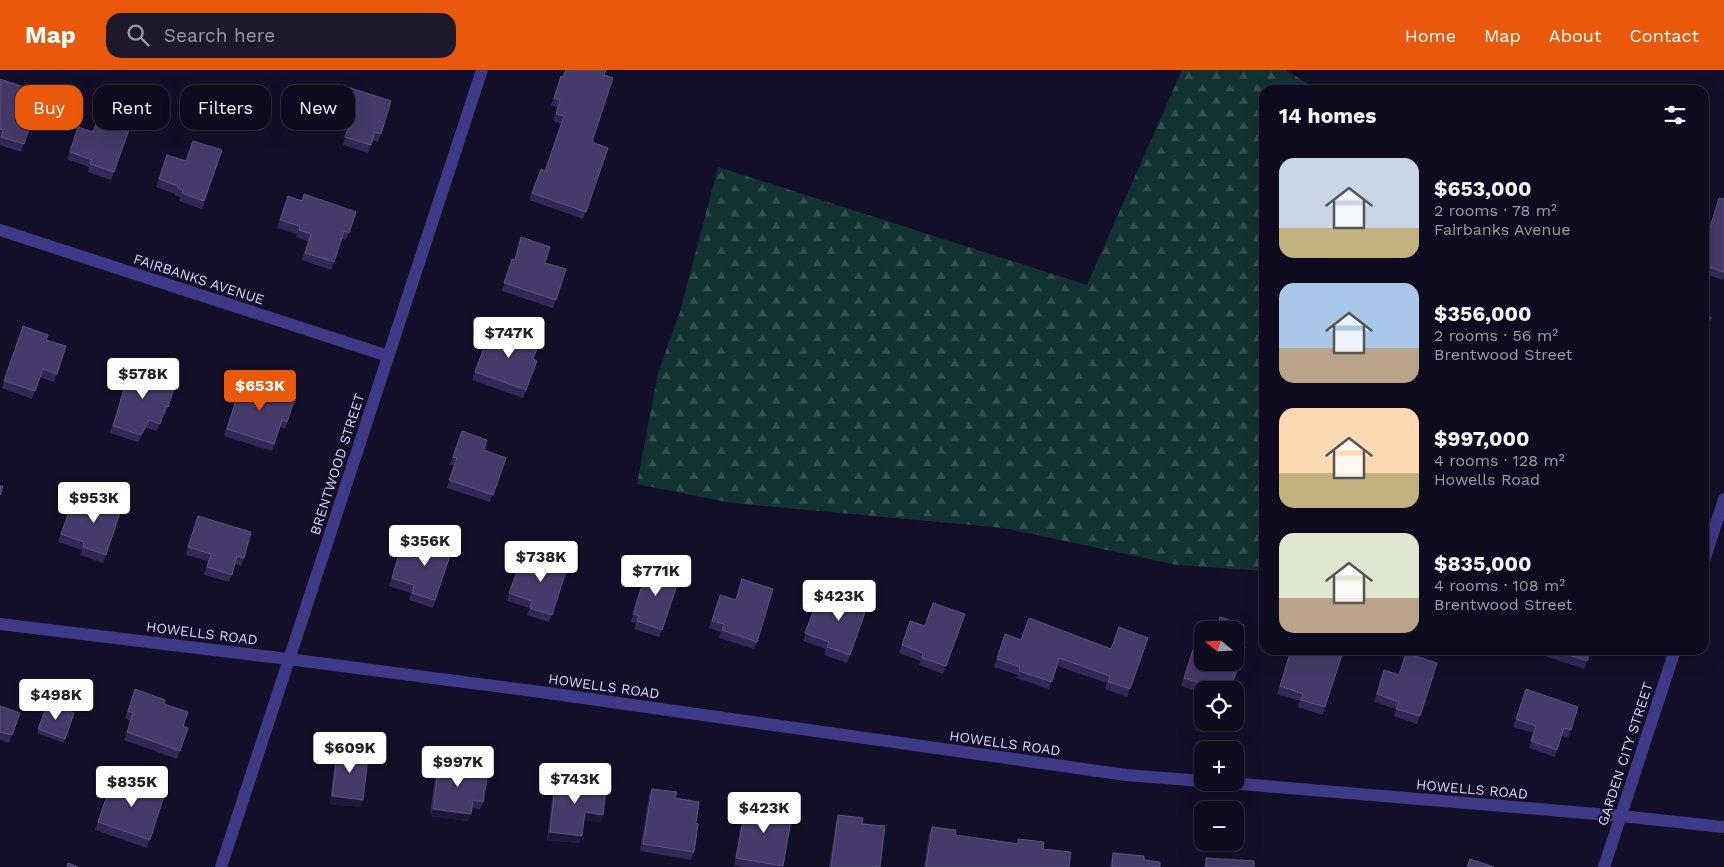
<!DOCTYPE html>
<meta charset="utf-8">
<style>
:root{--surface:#0f0b1e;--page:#1d192b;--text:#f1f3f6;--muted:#9b9ba4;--line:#2f2b3c;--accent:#ea580c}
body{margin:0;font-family:"Work Sans",sans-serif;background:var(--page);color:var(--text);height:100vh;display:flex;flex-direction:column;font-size:19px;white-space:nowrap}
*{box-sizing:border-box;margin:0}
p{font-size:16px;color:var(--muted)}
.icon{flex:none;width:28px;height:28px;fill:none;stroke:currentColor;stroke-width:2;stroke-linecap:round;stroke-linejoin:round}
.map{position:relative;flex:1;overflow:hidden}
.sheet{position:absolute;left:1259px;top:15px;width:450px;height:570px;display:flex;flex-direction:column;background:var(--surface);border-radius:15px;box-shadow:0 5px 20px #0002,0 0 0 1px var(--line)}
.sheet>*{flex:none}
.banner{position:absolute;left:15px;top:15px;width:475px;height:45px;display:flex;gap:10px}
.needle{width:32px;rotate:288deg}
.fabs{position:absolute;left:1194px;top:551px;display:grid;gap:10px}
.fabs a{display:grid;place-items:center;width:50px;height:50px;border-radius:10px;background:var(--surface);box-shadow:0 5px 20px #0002,0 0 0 1px var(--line);font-size:25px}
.price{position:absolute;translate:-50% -42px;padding:0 11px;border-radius:5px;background:#fff;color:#222;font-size:16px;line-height:32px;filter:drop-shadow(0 1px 2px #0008)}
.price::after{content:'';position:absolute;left:50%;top:30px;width:15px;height:11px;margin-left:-8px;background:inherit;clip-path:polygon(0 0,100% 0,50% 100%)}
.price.on{background:var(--accent);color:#fff}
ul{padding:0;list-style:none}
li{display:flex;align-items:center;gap:15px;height:125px;padding:0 20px}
li span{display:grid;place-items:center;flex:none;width:140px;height:100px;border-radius:15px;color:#555}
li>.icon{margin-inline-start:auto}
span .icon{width:60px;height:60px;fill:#fffc;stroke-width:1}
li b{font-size:21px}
h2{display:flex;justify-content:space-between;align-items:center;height:60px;padding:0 20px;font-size:21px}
.chip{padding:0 18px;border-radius:15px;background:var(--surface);box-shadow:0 5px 20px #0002,0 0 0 1px var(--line);font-size:18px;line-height:45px}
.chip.on{background:var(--accent);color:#fff}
header{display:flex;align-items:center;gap:30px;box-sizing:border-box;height:70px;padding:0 25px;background:var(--accent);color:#fff}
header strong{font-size:24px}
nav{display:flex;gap:28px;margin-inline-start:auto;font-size:18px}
.search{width:350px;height:45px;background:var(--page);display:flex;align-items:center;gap:12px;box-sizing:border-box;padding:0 18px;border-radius:15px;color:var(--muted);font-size:19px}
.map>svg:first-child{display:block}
.forest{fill:url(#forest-firs)}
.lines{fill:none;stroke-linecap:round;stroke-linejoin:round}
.minor{stroke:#3f3988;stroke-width:12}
.tertiary{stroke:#3f3988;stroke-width:12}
.wall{fill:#332757}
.shaded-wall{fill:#1f163c}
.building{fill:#453a69;stroke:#5d5280}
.labels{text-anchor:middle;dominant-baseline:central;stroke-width:4;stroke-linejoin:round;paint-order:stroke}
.street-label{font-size:14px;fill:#dcd6ff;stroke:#140f28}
</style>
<header>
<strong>Map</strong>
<div class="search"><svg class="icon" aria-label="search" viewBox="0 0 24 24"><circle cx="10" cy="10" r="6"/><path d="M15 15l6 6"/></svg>Search here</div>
<nav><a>Home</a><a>Map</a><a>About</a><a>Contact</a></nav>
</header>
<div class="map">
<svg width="1724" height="797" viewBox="0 0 1724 797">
<defs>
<pattern id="forest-firs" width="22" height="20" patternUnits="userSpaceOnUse" patternTransform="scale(1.25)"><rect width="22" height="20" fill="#123232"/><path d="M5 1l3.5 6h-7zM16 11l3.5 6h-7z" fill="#344f51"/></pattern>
</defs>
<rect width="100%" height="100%" fill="#140f28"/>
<polygon class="forest" points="1182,0 1286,0 1318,20 1264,20 1264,501 1177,495 1004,458 732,433 637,414 658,303 680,242 718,97 1087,215"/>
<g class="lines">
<g class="minor">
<polyline points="0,160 388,286"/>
<polyline points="1704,491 1724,429"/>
<polyline points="221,797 482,0"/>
<polyline points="1604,797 1675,580"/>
</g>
<g class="tertiary">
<polyline points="0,554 288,589 548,623 1126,705 1202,711"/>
<polyline points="1217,712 1621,746 1724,757"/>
</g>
</g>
<g class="wall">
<polygon points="604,5 592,72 608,78 583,149 529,130 541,99 545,101 561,54 553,51 558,38 551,35 561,6 563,7"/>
<polygon points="0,9 41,23 21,82 0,75"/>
<polygon points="338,14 381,64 378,72 373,70 368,83 343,75 348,59 327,52"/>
<polygon points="132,51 111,110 88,102 89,97 67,89 78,57 93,62"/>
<polygon points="222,80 202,139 179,131 180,127 175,126 175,124 156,117 167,85 186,91"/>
<polygon points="288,126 302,131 356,142 346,170 341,169 331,200 302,190 308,171 296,167 297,164 277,158"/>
<polygon points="1724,129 1724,207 1723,210 1704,204 1704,176"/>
<polygon points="521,167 545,193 566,199 553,238 502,221 512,189 514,190"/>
<polygon points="23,256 46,270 66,276 54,312 40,307 32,329 2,318"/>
<polygon points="483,280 537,291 523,328 472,310"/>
<polygon points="132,293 155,304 176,312 165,345 163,344 157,361 146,358 138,372 110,363"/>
<polygon points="239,318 295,328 285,359 280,357 272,381 224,366"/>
<polygon points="462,361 484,380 506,388 490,432 447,418 454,396 450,394"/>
<polygon points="123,434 103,493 80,485 82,480 58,472 70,439 84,444"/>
<polygon points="198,446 244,488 241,496 235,494 229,512 204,505 208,491 186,485"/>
<polygon points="423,464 454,474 433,538 409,530 411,523 389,516 399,484 415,489"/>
<polygon points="569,492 549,552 527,545 530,538 507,531 518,499 534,504"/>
<polygon points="648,496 680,506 659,567 634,559 636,553 631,552 633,546 632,545"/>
<polygon points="742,509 757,572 754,579 719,568 721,562 709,558 720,525 735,530"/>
<polygon points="869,531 847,593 824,585 826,579 803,571 815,537 830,542"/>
<polygon points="965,544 943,604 919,595 921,591 899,583 910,551 925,556"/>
<polygon points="1199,561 1238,574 1230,620 1202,620 1202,623 1181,616"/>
<polygon points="1005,564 1021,570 1111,579 1148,568 1127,627 1105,619 1107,613 1057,596 1049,619 1016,608 1018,605 994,597"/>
<polygon points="1291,580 1325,637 1323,645 1298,637 1300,631 1277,624"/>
<polygon points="1538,580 1590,580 1584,599 1537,583"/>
<polygon points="1437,593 1417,654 1394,646 1396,639 1374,632 1384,600 1399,605"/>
<polygon points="135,619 164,634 183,656 188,658 177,689 124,670 131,651 125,648"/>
<polygon points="1526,619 1578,637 1568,668 1562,666 1555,687 1529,678 1534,663 1513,657"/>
<polygon points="48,633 74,643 64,673 37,663"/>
<polygon points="0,636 20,643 9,673 0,670"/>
<polygon points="338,678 363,686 361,737 330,734 335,686"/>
<polygon points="439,691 463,701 483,732 480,739 472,738 468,751 430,746 436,699"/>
<polygon points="114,705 165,723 147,778 95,760"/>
<polygon points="556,707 584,715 603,745 600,752 584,750 579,773 547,770 554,715"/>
<polygon points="652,719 675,728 696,753 694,782 691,790 640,781 649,726"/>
<polygon points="747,730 770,741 792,745 783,797 744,797 734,795 744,738"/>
<polygon points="838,745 862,754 880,797 829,797 836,753"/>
<polygon points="932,757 955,765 1017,773 1018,769 1043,779 1069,797 924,797 929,765"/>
<polygon points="1113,783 1144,790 1160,797 1110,797 1111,791"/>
<polygon points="1206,788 1254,797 1204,797"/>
</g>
<g class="shaded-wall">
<polygon points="149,350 146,358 138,372 141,365"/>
<polygon points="332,726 363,730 361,737 330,734"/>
<polygon points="433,739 471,744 468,751 430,746"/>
<polygon points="585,742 603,745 600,752 582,750"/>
<polygon points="550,762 582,766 579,773 547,770"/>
</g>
<g class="building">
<polygon points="566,0 606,0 604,5 613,8 592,72 608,78 586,142 532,123 541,99 545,101 564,46 556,44 560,30 554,28 561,6 563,7"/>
<polygon points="0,9 41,23 24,74 1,67 3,60 0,59"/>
<polygon points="338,14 391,31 381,64 375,62 371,75 345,67 351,51 329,45"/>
<polygon points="101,40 132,51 114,102 90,94 92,90 70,82 78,57 93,62"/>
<polygon points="193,71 222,80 204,131 182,123 183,120 178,118 178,116 159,109 167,85 186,91"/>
<polygon points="304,124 356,142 349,163 344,161 334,192 305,183 311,164 299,160 300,156 280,150 288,126 302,131"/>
<polygon points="1719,128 1724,129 1724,202 1704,196 1704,177"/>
<polygon points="521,167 550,177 545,193 566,199 556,230 504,213 512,189 515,190"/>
<polygon points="1704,245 1711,247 1704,267"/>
<polygon points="23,256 48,265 46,270 66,276 57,304 43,299 35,321 4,311"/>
<polygon points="496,258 539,274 533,289 537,291 526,320 475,302 483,280 487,281"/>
<polygon points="132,293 156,301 155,304 176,312 168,337 166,336 160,354 149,350 141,365 113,356"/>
<polygon points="242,311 295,328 287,352 282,350 274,374 227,359"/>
<polygon points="462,361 487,370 484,380 506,388 493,425 449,410 457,388 453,387"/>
<polygon points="0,416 3,416 0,425"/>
<polygon points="92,423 123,434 106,485 83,477 84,472 61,464 70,439 84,444"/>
<polygon points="198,446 251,462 244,488 237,486 232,505 207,497 211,484 188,477"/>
<polygon points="423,464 454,474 435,530 412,523 414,515 392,508 399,484 416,489"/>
<polygon points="542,482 569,492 552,545 530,538 532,531 509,523 518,499 534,504"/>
<polygon points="648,496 680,506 662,560 637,551 639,546 634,544 636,538 635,538"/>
<polygon points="742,509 773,519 757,572 722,560 724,554 712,551 720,525 736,530"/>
<polygon points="838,520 869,531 850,585 827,577 829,572 805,563 815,537 830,542"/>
<polygon points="933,533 965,544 946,596 922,588 923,583 902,575 910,551 925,556"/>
<polygon points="1220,547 1244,555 1238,574 1245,577 1230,620 1205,620 1206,615 1184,608 1199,561 1202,562 1202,592 1235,592 1235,560 1216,560"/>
<polygon points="1029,548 1111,579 1119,557 1148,568 1130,619 1108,612 1110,606 1059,588 1052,612 1019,601 1020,597 997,589 1005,564 1021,570"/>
<polygon points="1291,580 1340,580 1338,584 1342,585 1325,637 1301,630 1303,624 1280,616"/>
<polygon points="1553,580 1590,580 1587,591"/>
<polygon points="1406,583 1437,593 1420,646 1396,639 1399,632 1377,624 1384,600 1399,605"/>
<polygon points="135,619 165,630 164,634 188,642 183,656 188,658 180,681 127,662 133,643 128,641"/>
<polygon points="1526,619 1578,637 1571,660 1564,658 1557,680 1531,671 1536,656 1516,649"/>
<polygon points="48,633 74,643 65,669 38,659"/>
<polygon points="0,636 20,643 12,665 0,662"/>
<polygon points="338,678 364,681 363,686 368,687 363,730 332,726"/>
<polygon points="439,691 464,695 463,701 488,703 483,732 473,730 471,744 433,739"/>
<polygon points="114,705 165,723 150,770 98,752"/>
<polygon points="556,707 584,711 584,715 606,718 603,745 585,742 582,766 550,762"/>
<polygon points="652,719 677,722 675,728 699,732 696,753 698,754 694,782 643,774"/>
<polygon points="747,730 771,734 770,741 792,745 783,796 736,788"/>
<polygon points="838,745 863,748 862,754 885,756 880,797 831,797"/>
<polygon points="932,757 956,760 955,765 1018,774 1018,769 1044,772 1043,779 1071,782 1069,797 926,797"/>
<polygon points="1113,783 1144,786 1144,790 1160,792 1160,797 1112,797"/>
<polygon points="1206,788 1254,791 1254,797 1206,797"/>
<polygon points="1470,789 1494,797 1467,797"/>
<polygon points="68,793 78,797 67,797"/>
</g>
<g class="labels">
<g class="street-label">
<text transform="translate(199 209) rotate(18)">FAIRBANKS AVENUE</text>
<text transform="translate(337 394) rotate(-72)">BRENTWOOD STREET</text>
<text transform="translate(202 563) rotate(7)">HOWELLS ROAD</text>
<text transform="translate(604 616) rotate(8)">HOWELLS ROAD</text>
<text transform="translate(1005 673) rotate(8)">HOWELLS ROAD</text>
<text transform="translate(1625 684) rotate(-72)">GARDEN CITY STREET</text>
<text transform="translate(1472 719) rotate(5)">HOWELLS ROAD</text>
</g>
</g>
</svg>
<div class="fabs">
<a><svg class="needle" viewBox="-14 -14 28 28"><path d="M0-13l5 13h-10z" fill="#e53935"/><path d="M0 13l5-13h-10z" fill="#9b9ba4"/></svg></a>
<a><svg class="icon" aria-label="locate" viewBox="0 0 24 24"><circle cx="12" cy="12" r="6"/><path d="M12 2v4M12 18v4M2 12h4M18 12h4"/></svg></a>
<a>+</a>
<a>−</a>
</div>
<b class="price" style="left:509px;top:289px">$747K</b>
<b class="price" style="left:143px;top:330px">$578K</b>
<b class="price on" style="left:260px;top:342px">$653K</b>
<b class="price" style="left:94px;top:454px">$953K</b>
<b class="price" style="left:425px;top:497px">$356K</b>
<b class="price" style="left:541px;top:513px">$738K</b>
<b class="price" style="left:656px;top:527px">$771K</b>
<b class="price" style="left:839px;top:552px">$423K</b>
<b class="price" style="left:56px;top:651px">$498K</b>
<b class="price" style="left:350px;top:704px">$609K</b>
<b class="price" style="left:458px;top:718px">$997K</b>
<b class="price" style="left:575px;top:735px">$743K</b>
<b class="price" style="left:132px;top:738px">$835K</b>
<b class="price" style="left:764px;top:764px">$423K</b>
<div class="banner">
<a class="chip on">Buy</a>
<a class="chip">Rent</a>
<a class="chip">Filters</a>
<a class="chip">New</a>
</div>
<section class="sheet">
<h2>14 homes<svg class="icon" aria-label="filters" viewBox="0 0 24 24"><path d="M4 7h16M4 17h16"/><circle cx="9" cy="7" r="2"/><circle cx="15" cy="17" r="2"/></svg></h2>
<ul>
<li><span style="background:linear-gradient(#c9d6e8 70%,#c2b280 0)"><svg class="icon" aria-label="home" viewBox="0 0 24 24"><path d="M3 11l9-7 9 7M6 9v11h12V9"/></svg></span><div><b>$653,000</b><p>2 rooms · 78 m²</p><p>Fairbanks Avenue</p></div></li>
<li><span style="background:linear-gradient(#a9c7e8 65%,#b9a48a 0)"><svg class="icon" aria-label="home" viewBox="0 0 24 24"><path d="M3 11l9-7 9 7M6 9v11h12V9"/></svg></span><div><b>$356,000</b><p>2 rooms · 56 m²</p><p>Brentwood Street</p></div></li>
<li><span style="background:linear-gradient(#ffd9b3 65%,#c2b280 0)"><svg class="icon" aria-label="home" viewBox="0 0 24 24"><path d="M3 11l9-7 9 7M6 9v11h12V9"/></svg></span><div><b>$997,000</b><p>4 rooms · 128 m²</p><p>Howells Road</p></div></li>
<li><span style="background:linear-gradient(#dfe7d0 65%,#b9a48a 0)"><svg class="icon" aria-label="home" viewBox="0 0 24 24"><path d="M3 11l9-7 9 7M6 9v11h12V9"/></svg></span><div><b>$835,000</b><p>4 rooms · 108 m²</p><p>Brentwood Street</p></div></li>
</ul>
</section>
</div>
